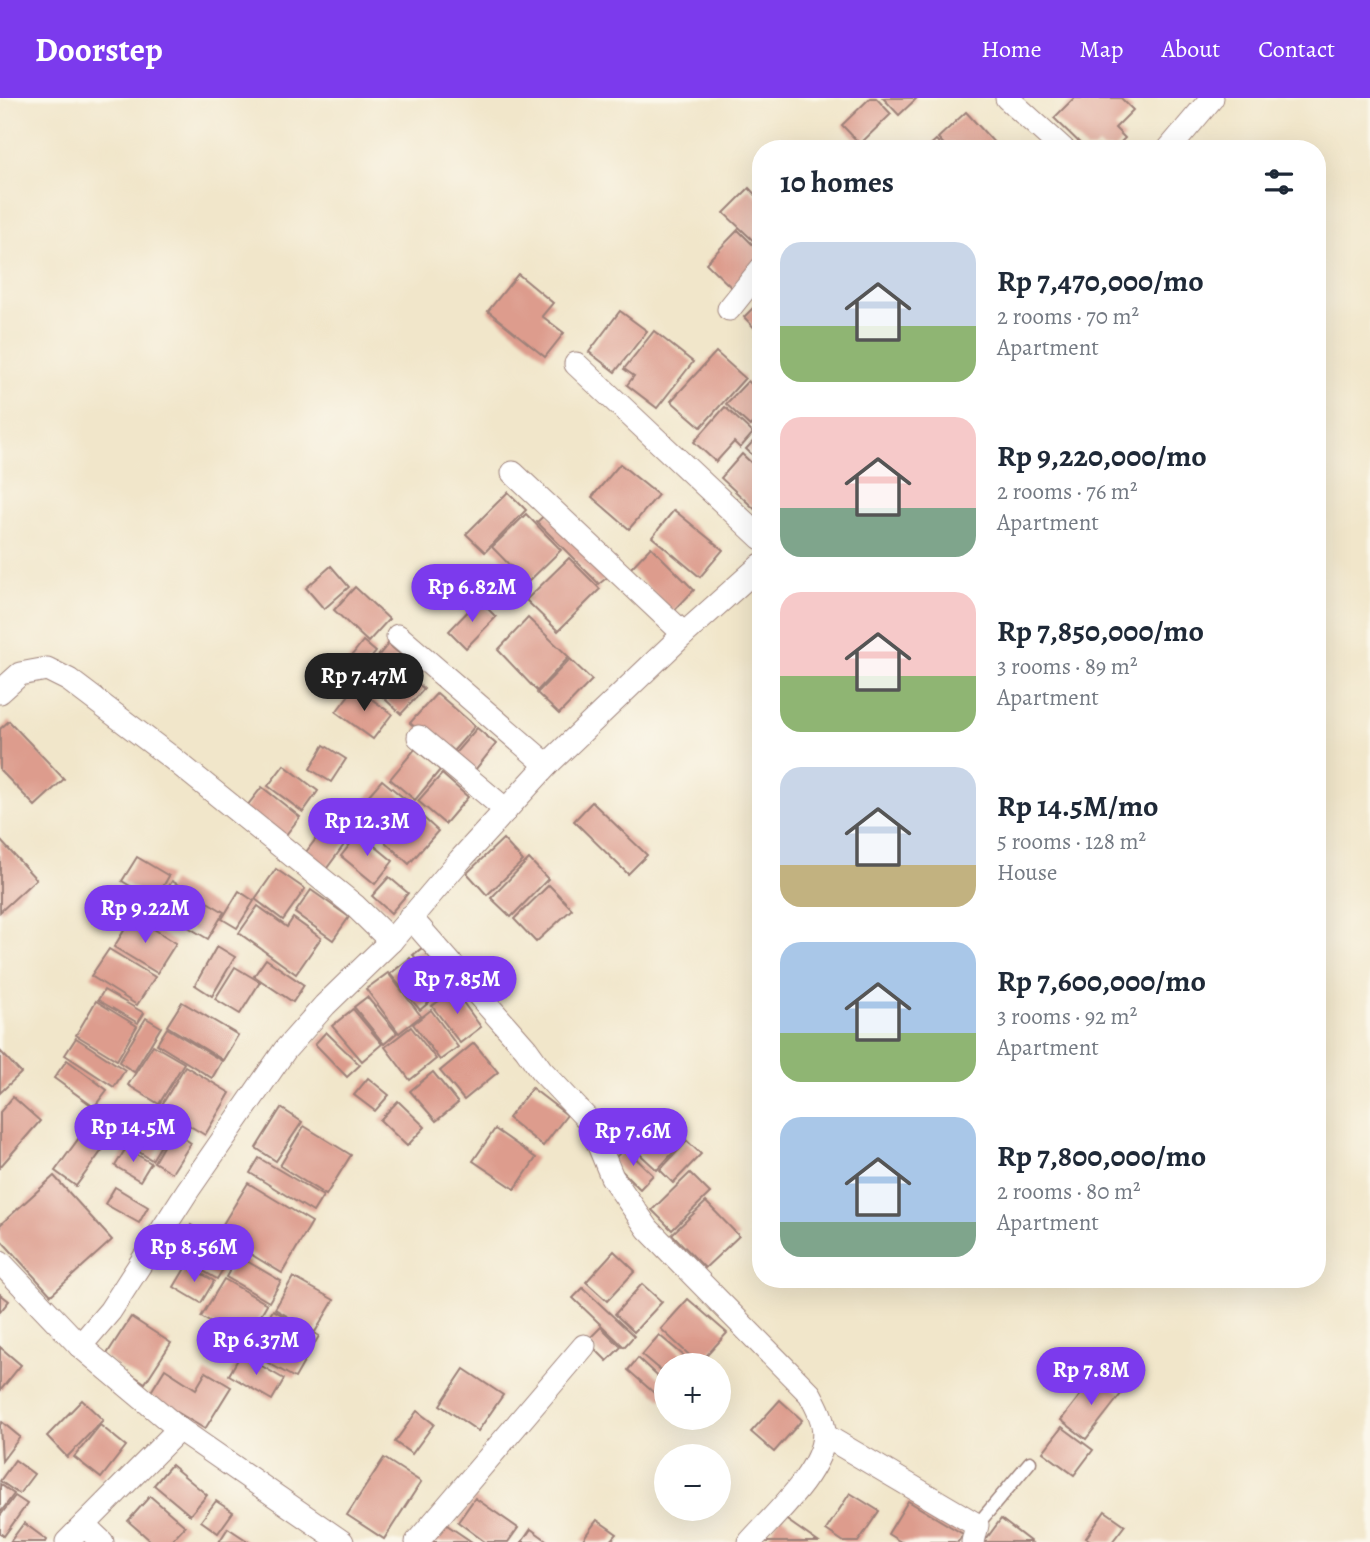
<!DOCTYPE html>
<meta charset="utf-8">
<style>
:root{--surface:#fff;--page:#f2f2f3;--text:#1f2937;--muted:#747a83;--accent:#7c3aed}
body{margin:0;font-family:Alegreya,serif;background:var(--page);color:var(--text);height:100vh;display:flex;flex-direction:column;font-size:26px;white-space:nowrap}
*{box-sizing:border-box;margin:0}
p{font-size:23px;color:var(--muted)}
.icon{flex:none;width:38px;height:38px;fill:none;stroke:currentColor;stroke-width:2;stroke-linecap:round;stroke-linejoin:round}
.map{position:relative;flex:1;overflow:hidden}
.details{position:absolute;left:752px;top:42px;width:574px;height:1148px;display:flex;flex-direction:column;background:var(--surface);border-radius:28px;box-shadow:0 7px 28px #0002}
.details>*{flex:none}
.buttons{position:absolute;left:654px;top:1255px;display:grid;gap:14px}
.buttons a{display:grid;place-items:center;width:77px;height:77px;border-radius:50%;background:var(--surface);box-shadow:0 7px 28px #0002;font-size:35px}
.price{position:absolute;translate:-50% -60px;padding:0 16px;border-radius:24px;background:var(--accent);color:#fff;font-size:23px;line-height:46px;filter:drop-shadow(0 2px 4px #0008)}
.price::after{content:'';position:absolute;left:50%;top:42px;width:21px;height:16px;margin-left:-10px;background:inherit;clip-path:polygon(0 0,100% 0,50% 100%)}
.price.selected{background:#222;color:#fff}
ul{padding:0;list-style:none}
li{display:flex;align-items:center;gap:21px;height:175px;padding:0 28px}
li span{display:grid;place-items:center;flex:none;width:196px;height:140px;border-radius:21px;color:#555}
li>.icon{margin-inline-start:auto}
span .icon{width:84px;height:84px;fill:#fffc;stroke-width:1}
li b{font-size:30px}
h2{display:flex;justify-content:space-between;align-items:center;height:84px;padding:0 28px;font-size:30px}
header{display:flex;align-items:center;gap:42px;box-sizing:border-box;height:98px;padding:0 35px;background:var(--accent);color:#fff}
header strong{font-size:33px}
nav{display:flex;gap:38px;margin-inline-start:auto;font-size:24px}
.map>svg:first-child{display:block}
.building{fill:#dd9c8d}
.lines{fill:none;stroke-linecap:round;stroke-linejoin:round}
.service-casing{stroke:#9e827a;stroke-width:15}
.minor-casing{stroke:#9e827a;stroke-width:25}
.service{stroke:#fff;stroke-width:12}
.minor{stroke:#fff;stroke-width:23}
</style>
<header>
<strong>Doorstep</strong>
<nav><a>Home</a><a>Map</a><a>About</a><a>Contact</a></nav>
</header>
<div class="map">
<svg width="1370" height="1444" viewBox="0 0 1370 1444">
<rect width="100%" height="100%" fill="#fbf7ec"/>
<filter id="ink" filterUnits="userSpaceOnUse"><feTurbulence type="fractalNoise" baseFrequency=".0143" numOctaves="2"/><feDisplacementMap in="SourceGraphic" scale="14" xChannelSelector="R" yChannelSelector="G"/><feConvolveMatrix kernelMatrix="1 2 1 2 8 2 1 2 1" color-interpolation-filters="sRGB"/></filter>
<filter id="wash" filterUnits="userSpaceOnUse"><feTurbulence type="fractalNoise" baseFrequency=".00686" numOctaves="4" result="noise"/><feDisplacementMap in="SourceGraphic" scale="28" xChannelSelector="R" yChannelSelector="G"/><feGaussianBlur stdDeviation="1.57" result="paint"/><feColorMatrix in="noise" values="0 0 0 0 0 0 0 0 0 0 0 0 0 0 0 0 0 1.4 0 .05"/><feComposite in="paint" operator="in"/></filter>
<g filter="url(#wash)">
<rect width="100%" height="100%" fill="#f1e6ca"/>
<g id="blocks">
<g class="building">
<polygon points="870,0 876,0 891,16 860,46 842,27"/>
<polygon points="883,0 917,0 899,17"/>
<polygon points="1074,0 1121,0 1133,12 1115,30 1125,40 1114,51 1102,51 1098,47 1094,51 1086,51 1054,20"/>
<polygon points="966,14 998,49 996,51 948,51 938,40"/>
<polygon points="936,42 945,51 926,51"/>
<polygon points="749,90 761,103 761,150 724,115"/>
<polygon points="738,132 761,155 761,160 732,190 706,165"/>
<polygon points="518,176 553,205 542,218 564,235 545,259 488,213"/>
<polygon points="761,202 761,237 744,219"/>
<polygon points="620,213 647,233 615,274 589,254"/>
<polygon points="654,233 693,264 657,310 627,287 634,278 624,271"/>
<polygon points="716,254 745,280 701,329 671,303"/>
<polygon points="748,283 761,295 761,315 750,328 726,306"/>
<polygon points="725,309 753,335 740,350 734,344 716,364 694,344"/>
<polygon points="761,335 761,365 746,351"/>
<polygon points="742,356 761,374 761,417 721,380"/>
<polygon points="620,366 658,397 629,431 592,399"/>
<polygon points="508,394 526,412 485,454 466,436"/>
<polygon points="674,412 723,452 700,479 652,439"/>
<polygon points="547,415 609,478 599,486 537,424"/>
<polygon points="526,416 561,452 527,485 492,449"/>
<polygon points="651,449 694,492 673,514 630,471"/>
<polygon points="569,460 600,491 558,533 526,502"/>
<polygon points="331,468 349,489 324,511 306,490"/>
<polygon points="355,489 389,521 368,544 334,512"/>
<polygon points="479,502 496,519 466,550 449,533"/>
<polygon points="528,520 569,559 537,593 498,552"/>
<polygon points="363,543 376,554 359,575 346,565"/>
<polygon points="388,546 400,556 371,590 360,580"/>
<polygon points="570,561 592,582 559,616 537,595"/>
<polygon points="395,565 424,591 401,616 373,590"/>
<polygon points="355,589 392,616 373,641 336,614"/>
<polygon points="437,595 475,628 449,658 410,625"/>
<polygon points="9,623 64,681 35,708 0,672 0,631"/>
<polygon points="477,630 496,646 471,677 451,660"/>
<polygon points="324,647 346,661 331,684 310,671"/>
<polygon points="415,651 440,672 415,702 390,681"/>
<polygon points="284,667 318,693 303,714 268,688"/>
<polygon points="442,676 468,699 445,726 418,703"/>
<polygon points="382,682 411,706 384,739 354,714"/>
<polygon points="262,689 300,719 281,743 243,713"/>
<polygon points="592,704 647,757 628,776 574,723"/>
<polygon points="414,711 438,733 409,766 385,744"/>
<polygon points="334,717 355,732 324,774 303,758"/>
<polygon points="359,735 393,763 375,786 341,758"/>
<polygon points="503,741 523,763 487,797 467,775"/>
<polygon points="0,742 36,781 0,814"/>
<polygon points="137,759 169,778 155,803 122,783"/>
<polygon points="529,761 548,781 511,819 491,800"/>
<polygon points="276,771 305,791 283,822 255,801"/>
<polygon points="389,779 408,795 391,815 372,798"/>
<polygon points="172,783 224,814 208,841 156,810"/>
<polygon points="549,787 572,811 536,844 514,821"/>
<polygon points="311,792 349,819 333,842 295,815"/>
<polygon points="239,793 254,803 237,830 222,821"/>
<polygon points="258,808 287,829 293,820 321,840 296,876 239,835"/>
<polygon points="133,818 176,845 157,875 114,849"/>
<polygon points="217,848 235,859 212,898 195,887"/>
<polygon points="422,850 451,884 442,891 413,857"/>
<polygon points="109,851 155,879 137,907 91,878"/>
<polygon points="410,860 440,895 420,912 390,876"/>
<polygon points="266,861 304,887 293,904 254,878"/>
<polygon points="235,869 260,884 240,916 215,901"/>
<polygon points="388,875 421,918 399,935 366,891"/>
<polygon points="104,892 144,915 138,925 98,902"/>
<polygon points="454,892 481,929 460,945 432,908"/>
<polygon points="367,899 397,935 384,946 354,909"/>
<polygon points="96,903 137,928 117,962 76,937"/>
<polygon points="182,904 238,937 223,962 167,928"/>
<polygon points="353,911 382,946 362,963 332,928"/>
<polygon points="431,912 458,949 440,962 413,926"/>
<polygon points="146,920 161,929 134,974 119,964"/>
<polygon points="411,929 436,961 410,982 385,949"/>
<polygon points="167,930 222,963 212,980 157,946"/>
<polygon points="326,934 360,967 347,979 315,946"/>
<polygon points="76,940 125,972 114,989 65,957"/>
<polygon points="474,945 498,974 464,1002 440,973"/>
<polygon points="153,947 184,965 159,1006 128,987"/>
<polygon points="0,953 21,975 0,995"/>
<polygon points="67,962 107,992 94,1009 54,980"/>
<polygon points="185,968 230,995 205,1037 160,1010"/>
<polygon points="433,974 458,1005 436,1023 410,993"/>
<polygon points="368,980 389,997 375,1013 354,997"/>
<polygon points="532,990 567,1017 543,1048 508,1020"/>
<polygon points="13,999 40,1023 0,1069 0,1014"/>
<polygon points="398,1003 425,1029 407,1048 380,1022"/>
<polygon points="281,1010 302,1024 276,1063 256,1050"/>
<polygon points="144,1014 171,1031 152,1062 125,1045"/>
<polygon points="660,1015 686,1041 657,1072 630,1047"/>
<polygon points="304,1028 351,1057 326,1097 280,1068"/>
<polygon points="87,1029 108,1044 76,1088 55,1073"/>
<polygon points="495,1031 536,1060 515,1091 473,1063"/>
<polygon points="172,1033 191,1045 172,1075 154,1064"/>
<polygon points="687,1043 701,1056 673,1085 660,1072"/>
<polygon points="126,1050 151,1065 140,1083 115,1068"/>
<polygon points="625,1050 653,1077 640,1091 612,1063"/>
<polygon points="259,1060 323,1098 313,1114 250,1075"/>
<polygon points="690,1075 710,1095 672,1132 652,1112"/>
<polygon points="54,1078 112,1142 51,1197 0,1141 0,1127"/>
<polygon points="248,1085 312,1124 282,1175 217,1136"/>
<polygon points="115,1089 148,1109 139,1125 105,1106"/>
<polygon points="706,1104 739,1138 705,1170 672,1136"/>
<polygon points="191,1127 234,1153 217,1181 174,1156"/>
<polygon points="614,1153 635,1173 607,1203 586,1184"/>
<polygon points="238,1158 281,1183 269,1204 226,1179"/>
<polygon points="187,1167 214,1183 201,1205 174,1189"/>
<polygon points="293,1179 334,1202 315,1234 275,1211"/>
<polygon points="224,1181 267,1206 245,1244 201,1219"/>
<polygon points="642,1186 662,1204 634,1234 615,1216"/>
<polygon points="583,1190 634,1238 624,1249 573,1200"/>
<polygon points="0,1196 9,1203 0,1214"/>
<polygon points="688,1201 727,1235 699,1266 661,1231"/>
<polygon points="273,1212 319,1238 295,1280 249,1254"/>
<polygon points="131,1219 171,1245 145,1285 105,1259"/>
<polygon points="601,1229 621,1249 607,1263 587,1243"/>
<polygon points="659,1237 695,1267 667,1267 667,1278 642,1257"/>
<polygon points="0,1249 21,1267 0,1293"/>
<polygon points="241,1256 284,1281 272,1302 229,1277"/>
<polygon points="638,1260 667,1287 667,1294 661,1301 628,1272"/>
<polygon points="165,1271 196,1291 206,1274 231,1289 205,1331 149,1297"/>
<polygon points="464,1271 503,1297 478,1333 440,1307"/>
<polygon points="1096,1277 1121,1296 1086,1341 1061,1322"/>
<polygon points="82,1302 103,1322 67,1359 47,1338"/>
<polygon points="780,1302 802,1322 774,1354 751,1334"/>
<polygon points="417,1313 434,1326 412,1356 395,1344"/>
<polygon points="2,1324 20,1339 2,1363 0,1327"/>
<polygon points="100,1327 126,1348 101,1380 74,1359"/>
<polygon points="1062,1329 1093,1352 1074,1377 1043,1354"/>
<polygon points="384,1360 421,1384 384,1441 347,1417"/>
<polygon points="15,1362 34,1376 19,1396 0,1383"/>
<polygon points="171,1367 207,1397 190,1417 154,1387"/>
<polygon points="0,1386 14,1396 0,1415"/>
<polygon points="850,1395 879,1413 858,1444 844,1444 826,1432"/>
<polygon points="15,1398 27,1406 4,1438 0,1435 0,1418"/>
<polygon points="150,1398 185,1428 170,1444 152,1444 128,1423"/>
<polygon points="475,1400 518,1430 508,1444 485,1444 458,1424"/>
<polygon points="216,1403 233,1414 218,1435 201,1423"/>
<polygon points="908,1403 963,1436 958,1444 901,1444 888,1436"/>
<polygon points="1105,1413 1125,1427 1112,1444 1093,1444 1086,1440"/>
<polygon points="781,1418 818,1444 765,1444"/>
<polygon points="1001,1421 1031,1444 984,1444"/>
<polygon points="597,1422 617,1436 610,1444 581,1444"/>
<polygon points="24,1425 47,1442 46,1444 10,1444"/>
<polygon points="444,1425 472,1444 430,1444"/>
<polygon points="228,1430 249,1444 219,1444"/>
<polygon points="531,1431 549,1444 522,1444"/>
</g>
</g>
</g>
<g filter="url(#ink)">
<use href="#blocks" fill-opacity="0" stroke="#9e827a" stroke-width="2"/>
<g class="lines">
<g class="service-casing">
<polyline id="service" points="977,1427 1030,1364"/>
</g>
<g class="minor-casing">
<g id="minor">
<polyline points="1007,0 1063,51"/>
<polyline points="1169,51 1212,0"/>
<polyline points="729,211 761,171"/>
<polyline points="576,266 761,440"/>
<polyline points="513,375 684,536"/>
<polyline points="398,538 547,667"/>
<polyline points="0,594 20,576 47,571 69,582 172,660 355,808 391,843"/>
<polyline points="419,639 506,712"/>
<path d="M410 819 526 951 541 972 589 1023 612 1079 648 1131 810 1296C817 1309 824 1322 824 1337 822 1374 774 1417 750 1444"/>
<polyline points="0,1164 80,1248 179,1331 342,1444"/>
<polyline points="80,1248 110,1213 188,1092 285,952 325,907 391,843 460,762 547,667 684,536 761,467"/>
<polyline points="824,1337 977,1427 973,1444"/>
<polyline points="84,1427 102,1444"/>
<polyline points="67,1444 179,1331"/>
<polyline points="417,1444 584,1248"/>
</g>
</g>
<use href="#service" class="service"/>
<use href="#minor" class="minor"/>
</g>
</g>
</svg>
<div class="buttons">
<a>+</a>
<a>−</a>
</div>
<b class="price" style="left:472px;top:526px">Rp 6.82M</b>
<b class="price selected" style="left:364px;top:615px">Rp 7.47M</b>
<b class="price" style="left:367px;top:760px">Rp 12.3M</b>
<b class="price" style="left:145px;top:847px">Rp 9.22M</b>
<b class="price" style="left:457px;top:918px">Rp 7.85M</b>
<b class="price" style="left:133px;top:1066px">Rp 14.5M</b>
<b class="price" style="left:633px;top:1070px">Rp 7.6M</b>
<b class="price" style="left:194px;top:1186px">Rp 8.56M</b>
<b class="price" style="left:256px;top:1279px">Rp 6.37M</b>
<b class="price" style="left:1091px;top:1309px">Rp 7.8M</b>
<section class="details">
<h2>10 homes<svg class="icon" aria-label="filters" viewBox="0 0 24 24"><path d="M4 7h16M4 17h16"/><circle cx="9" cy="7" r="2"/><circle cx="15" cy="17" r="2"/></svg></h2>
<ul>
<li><span style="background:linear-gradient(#c9d6e8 60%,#8fb573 0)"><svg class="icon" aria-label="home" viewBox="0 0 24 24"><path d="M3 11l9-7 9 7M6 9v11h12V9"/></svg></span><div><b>Rp 7,470,000/mo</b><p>2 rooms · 70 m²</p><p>Apartment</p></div></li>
<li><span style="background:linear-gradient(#f6c9c9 65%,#7fa58c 0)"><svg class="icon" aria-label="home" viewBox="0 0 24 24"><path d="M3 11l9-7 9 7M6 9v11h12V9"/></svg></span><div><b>Rp 9,220,000/mo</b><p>2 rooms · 76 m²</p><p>Apartment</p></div></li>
<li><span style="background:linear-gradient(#f6c9c9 60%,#8fb573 0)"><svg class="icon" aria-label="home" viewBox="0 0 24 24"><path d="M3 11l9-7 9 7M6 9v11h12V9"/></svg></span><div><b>Rp 7,850,000/mo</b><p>3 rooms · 89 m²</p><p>Apartment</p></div></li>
<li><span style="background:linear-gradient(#c9d6e8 70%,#c2b280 0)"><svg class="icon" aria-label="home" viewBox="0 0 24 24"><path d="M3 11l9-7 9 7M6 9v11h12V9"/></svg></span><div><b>Rp 14.5M/mo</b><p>5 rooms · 128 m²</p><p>House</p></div></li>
<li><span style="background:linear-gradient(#a9c7e8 65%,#8fb573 0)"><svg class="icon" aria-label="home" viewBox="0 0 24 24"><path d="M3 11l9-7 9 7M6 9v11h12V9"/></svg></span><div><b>Rp 7,600,000/mo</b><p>3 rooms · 92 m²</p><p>Apartment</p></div></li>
<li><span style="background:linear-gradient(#a9c7e8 75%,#7fa58c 0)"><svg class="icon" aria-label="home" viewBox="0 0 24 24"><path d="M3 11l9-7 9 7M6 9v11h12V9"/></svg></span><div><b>Rp 7,800,000/mo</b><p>2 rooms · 80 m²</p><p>Apartment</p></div></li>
</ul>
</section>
</div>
